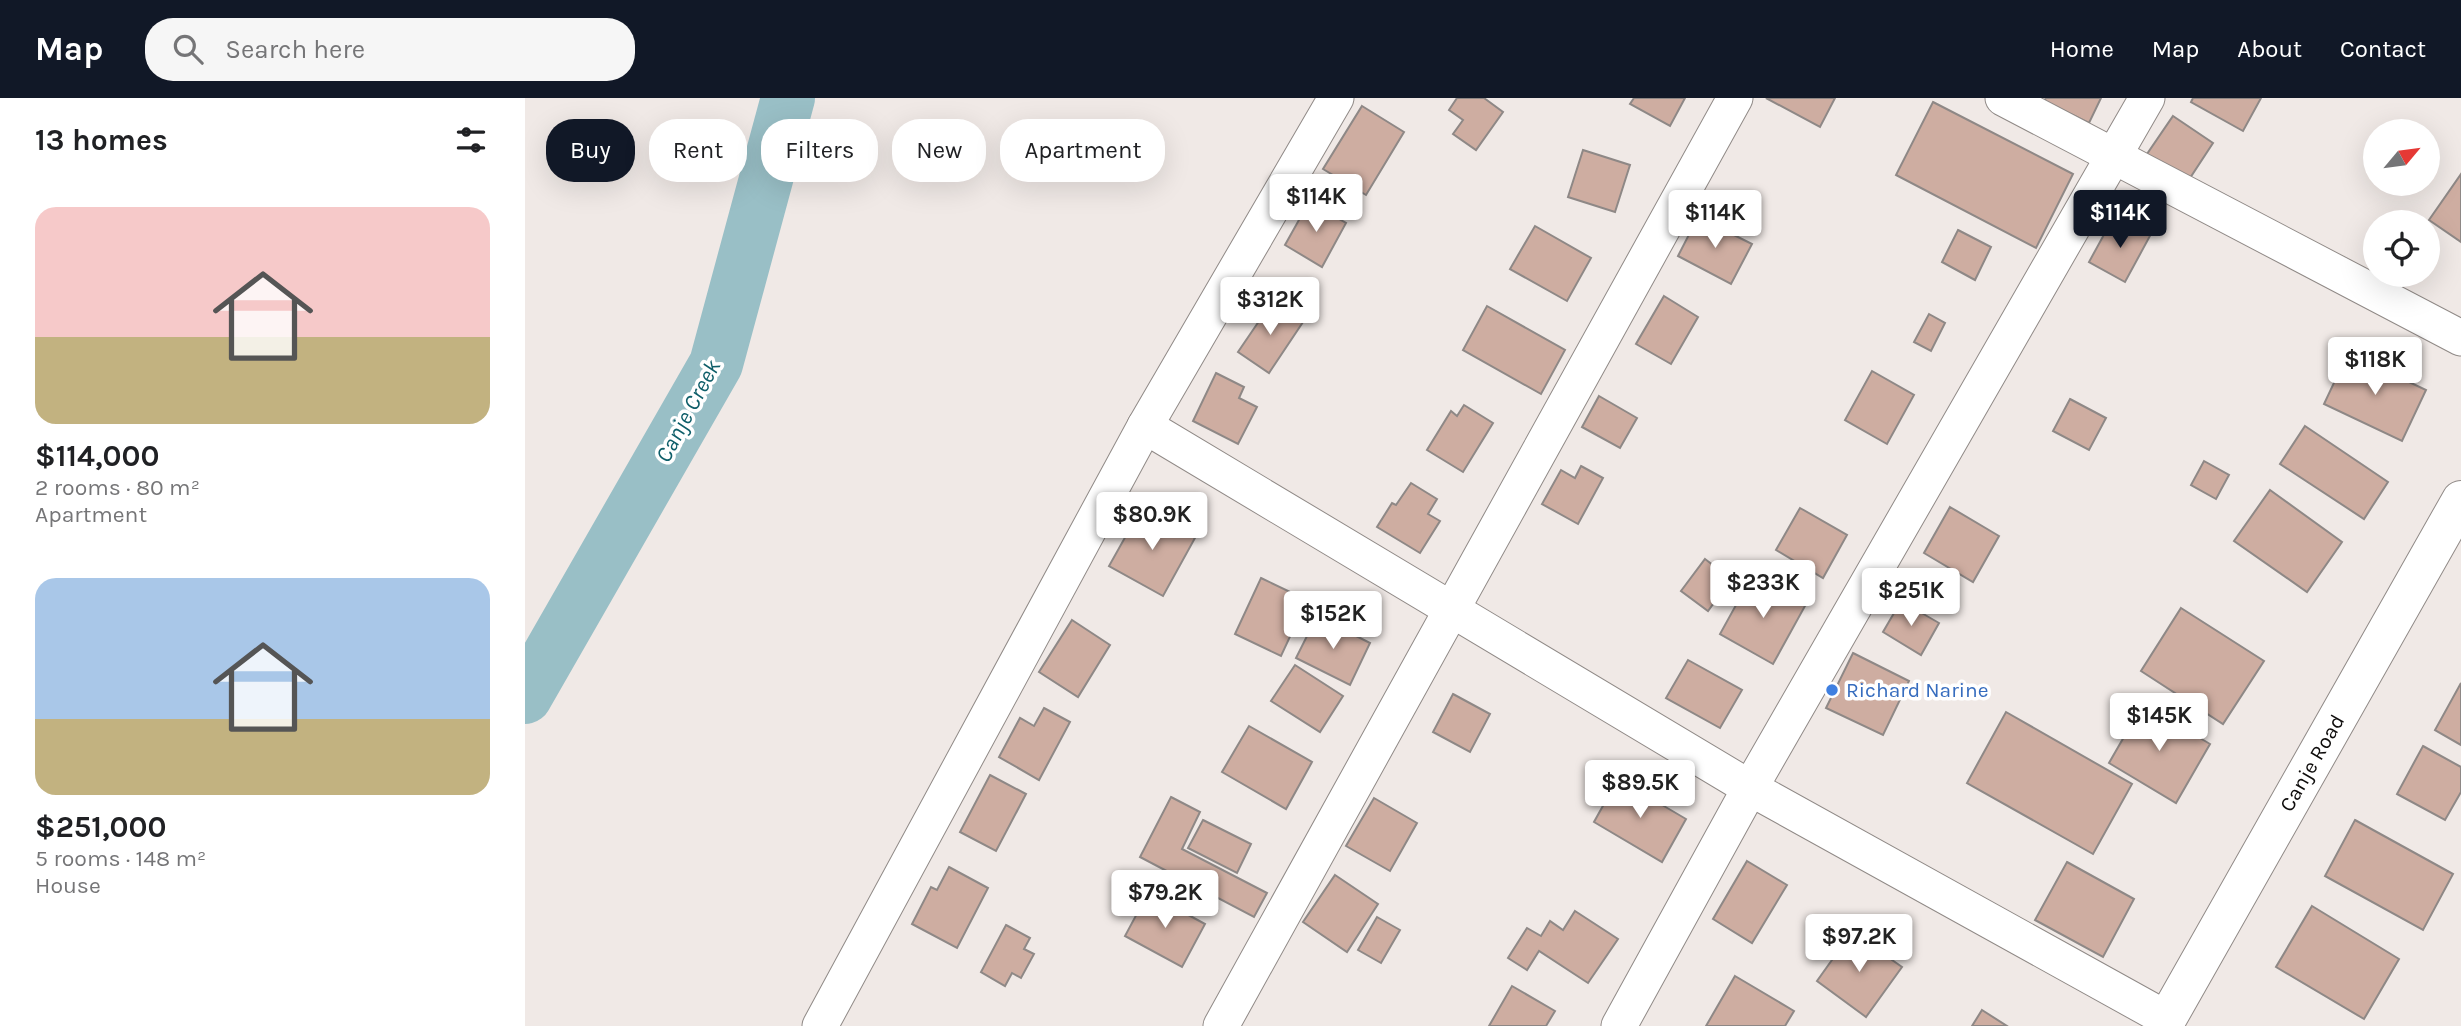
<!DOCTYPE html>
<meta charset="utf-8">
<style>
:root{--surface:#fff;--page:#f6f6f6;--text:#202124;--muted:#757577;--accent:#111827}
body{margin:0;font-family:Karla,sans-serif;background:var(--page);color:var(--text);height:100vh;display:flex;flex-direction:column;font-size:26px;white-space:nowrap}
*{box-sizing:border-box;margin:0}
p{font-size:23px;color:var(--muted)}
.icon{flex:none;width:38px;height:38px;fill:none;stroke:currentColor;stroke-width:2;stroke-linecap:round;stroke-linejoin:round}
.map{position:relative;flex:1;overflow:hidden}
.sheet{display:flex;flex-direction:column;background:var(--surface);width:525px}
.sheet>*{flex:none}
.banner{position:absolute;left:21px;top:21px;width:665px;height:63px;display:flex;gap:14px}
.needle{width:46px;rotate:61deg}
.controls{position:absolute;left:1838px;top:21px;display:grid;gap:14px}
.controls a{display:grid;place-items:center;width:77px;height:77px;border-radius:50%;background:var(--surface);box-shadow:0 7px 28px #0002;font-size:35px}
.price{position:absolute;translate:-50% -60px;padding:0 16px;border-radius:7px;background:#fff;color:#222;font-size:23px;line-height:46px;filter:drop-shadow(0 2px 4px #0008)}
.price::after{content:'';position:absolute;left:50%;top:42px;width:21px;height:16px;margin-left:-10px;background:inherit;clip-path:polygon(0 0,100% 0,50% 100%)}
.price.active{background:var(--accent);color:#fff}
ul{padding:0;list-style:none}
li{display:grid;align-content:center;gap:14px;height:371px;padding:0 35px}
li span{display:grid;place-items:center;height:217px;border-radius:21px;color:#555}
li>.icon{margin-inline-start:auto}
span .icon{width:126px;height:126px;fill:#fffc;stroke-width:1}
li b{font-size:30px}
h2{display:flex;justify-content:space-between;align-items:center;height:84px;padding:0 35px;font-size:30px}
.chip{padding:0 24px;border-radius:28px;background:var(--surface);box-shadow:0 7px 28px #0002;font-size:24px;line-height:63px}
.chip.active{background:var(--accent);color:#fff}
header{display:flex;align-items:center;gap:42px;box-sizing:border-box;height:98px;padding:0 35px;background:var(--accent);color:#fff}
header strong{font-size:33px}
nav{display:flex;gap:38px;margin-inline-start:auto;font-size:24px}
.search{width:490px;height:63px;background:var(--page);display:flex;align-items:center;gap:18px;box-sizing:border-box;padding:0 24px;border-radius:28px;color:var(--muted);font-size:26px}
main{display:flex;flex:1;min-height:0}
.map>svg:first-child{display:block}
.lines{fill:none;stroke-linecap:round;stroke-linejoin:round}
.river{stroke:#99bfc6;stroke-width:54}
.building{fill:#ceada1;stroke:#8e8886;stroke-width:2}
.street-casing{stroke:#908a87;stroke-width:37}
.secondary-casing{stroke:#908a87;stroke-width:40}
.street{stroke:#fff;stroke-width:35}
.secondary{stroke:#fff;stroke-width:38}
.shop-dot{fill:#3f7fe0;stroke:#fff;stroke-width:2.5}
.labels{text-anchor:middle;dominant-baseline:central;stroke-width:7;stroke-linejoin:round;paint-order:stroke}
.shop-label{font-size:21px;fill:#366cbe;stroke:#fff;text-anchor:start}
.street-label{font-size:21px;fill:#0e0c0b;stroke:#fff}
.water-label{font-size:23px;font-style:italic;fill:#0e5e69;stroke:#fff}
</style>
<header>
<strong>Map</strong>
<div class="search"><svg class="icon" aria-label="search" viewBox="0 0 24 24"><circle cx="10" cy="10" r="6"/><path d="M15 15l6 6"/></svg>Search here</div>
<nav><a>Home</a><a>Map</a><a>About</a><a>Contact</a></nav>
</header>
<main>
<section class="sheet">
<h2>13 homes<svg class="icon" aria-label="filters" viewBox="0 0 24 24"><path d="M4 7h16M4 17h16"/><circle cx="9" cy="7" r="2"/><circle cx="15" cy="17" r="2"/></svg></h2>
<ul>
<li><span style="background:linear-gradient(#f6c9c9 60%,#c2b280 0)"><svg class="icon" aria-label="home" viewBox="0 0 24 24"><path d="M3 11l9-7 9 7M6 9v11h12V9"/></svg></span><div><b>$114,000</b><p>2 rooms · 80 m²</p><p>Apartment</p></div></li>
<li><span style="background:linear-gradient(#a9c7e8 65%,#c2b280 0)"><svg class="icon" aria-label="home" viewBox="0 0 24 24"><path d="M3 11l9-7 9 7M6 9v11h12V9"/></svg></span><div><b>$251,000</b><p>5 rooms · 148 m²</p><p>House</p></div></li>
</ul>
</section>
<div class="map">
<svg width="1936" height="928" viewBox="0 0 1936 928">
<rect width="100%" height="100%" fill="#f0e9e6"/>
<g class="lines">
<polyline class="river" points="0,599 191,266 263,0"/>
</g>
<g class="building">
<polygon points="932,0 959,0 978,14 951,52 928,36 938,22 924,12"/>
<polygon points="1109,0 1160,0 1145,28 1105,6"/>
<polygon points="1241,0 1310,0 1295,29"/>
<polygon points="1521,0 1576,0 1564,25 1519,3"/>
<polygon points="1668,0 1736,0 1718,33 1666,4"/>
<polygon points="1408,4 1548,76 1511,150 1371,77"/>
<polygon points="837,8 879,34 841,97 798,71"/>
<polygon points="1648,18 1688,45 1663,83 1622,56"/>
<polygon points="1058,52 1105,67 1090,114 1043,99"/>
<polygon points="1936,76 1936,144 1904,122"/>
<polygon points="784,104 821,125 797,169 760,147"/>
<polygon points="1173,119 1227,146 1206,186 1153,158"/>
<polygon points="1587,122 1602,130 1606,125 1626,136 1600,184 1564,164"/>
<polygon points="1010,128 1066,160 1042,203 985,171"/>
<polygon points="1433,132 1466,149 1450,182 1417,164"/>
<polygon points="1139,198 1173,219 1146,266 1111,246"/>
<polygon points="747,204 778,224 744,275 713,254"/>
<polygon points="962,208 1040,252 1016,296 938,252"/>
<polygon points="1404,216 1420,225 1406,253 1389,244"/>
<polygon points="1823,255 1901,292 1877,343 1799,306"/>
<polygon points="1347,273 1389,297 1362,346 1320,322"/>
<polygon points="691,275 719,289 714,300 732,309 713,346 668,323"/>
<polygon points="1074,298 1112,320 1095,350 1057,329"/>
<polygon points="1545,301 1581,320 1564,352 1528,333"/>
<polygon points="939,307 968,325 938,374 902,352 926,313 932,318"/>
<polygon points="1780,328 1863,384 1839,421 1755,366"/>
<polygon points="1679,363 1704,377 1691,401 1666,387"/>
<polygon points="1056,368 1078,380 1053,426 1017,406 1036,372 1050,380"/>
<polygon points="886,385 912,401 903,416 915,423 895,455 852,429 867,405 871,407"/>
<polygon points="1745,392 1817,444 1782,494 1709,443"/>
<polygon points="1425,409 1474,438 1448,484 1399,455"/>
<polygon points="1275,410 1322,437 1298,480 1251,452"/>
<polygon points="616,411 670,440 638,498 584,468"/>
<polygon points="1180,461 1206,481 1183,513 1156,493"/>
<polygon points="1227,478 1280,508 1248,566 1195,536"/>
<polygon points="736,480 782,502 756,558 710,536"/>
<polygon points="1376,503 1414,525 1396,557 1358,534"/>
<polygon points="1656,510 1739,563 1698,626 1616,573"/>
<polygon points="792,518 845,545 825,587 771,560"/>
<polygon points="547,522 585,547 553,599 514,574"/>
<polygon points="1328,555 1384,583 1358,637 1301,610"/>
<polygon points="1163,562 1217,592 1195,630 1141,600"/>
<polygon points="770,567 818,598 795,634 746,603"/>
<polygon points="1936,585 1936,647 1910,632"/>
<polygon points="928,596 965,616 945,654 908,634"/>
<polygon points="1618,606 1685,646 1651,705 1584,665"/>
<polygon points="519,610 545,624 514,682 474,659 495,620 509,628"/>
<polygon points="1481,614 1607,686 1568,756 1442,685"/>
<polygon points="724,628 787,664 761,711 697,674"/>
<polygon points="1898,648 1936,669 1936,694 1920,722 1872,696"/>
<polygon points="465,677 501,696 471,753 435,734"/>
<polygon points="1093,681 1161,721 1137,764 1069,724"/>
<polygon points="646,699 675,714 657,751 742,795 729,819 615,759"/>
<polygon points="849,700 892,725 865,773 821,748"/>
<polygon points="678,722 726,746 712,775 663,750"/>
<polygon points="1830,722 1928,776 1898,832 1800,778"/>
<polygon points="1222,763 1262,787 1227,845 1188,821"/>
<polygon points="1542,764 1609,801 1578,859 1510,822"/>
<polygon points="424,769 463,790 432,850 387,826 406,789 412,792"/>
<polygon points="810,777 853,806 822,854 778,824"/>
<polygon points="623,795 680,826 657,869 600,838"/>
<polygon points="1787,808 1874,861 1839,921 1751,869"/>
<polygon points="1050,813 1093,841 1063,885 1014,853 1002,872 983,860 1002,830 1016,838 1025,823 1038,832"/>
<polygon points="852,819 875,832 856,865 833,852"/>
<polygon points="481,827 505,840 499,851 509,856 496,880 487,875 480,888 456,874"/>
<polygon points="1327,834 1377,869 1341,919 1292,883"/>
<polygon points="1210,878 1269,913 1260,928 1181,928"/>
<polygon points="987,888 1030,913 1021,928 964,928"/>
<polygon points="1457,912 1482,928 1447,928"/>
</g>
<g class="lines">
<g class="street-casing">
<g id="street">
<polyline points="1478,0 1936,240"/>
<polyline points="620,328 1225,690 1642,921"/>
<polyline points="295,928 620,328 811,0"/>
<polyline points="696,928 1210,0"/>
<polyline points="1094,928 1225,690 1622,0"/>
</g>
</g>
<g class="secondary-casing">
<polyline id="secondary" points="1638,928 1936,402"/>
</g>
<use href="#street" class="street"/>
<use href="#secondary" class="secondary"/>
</g>
<circle class="shop-dot" cx="1307" cy="592" r="7"/>
<g class="labels">
<g class="shop-label">
<text x="1321" y="592">Richard Narine</text>
</g>
<g class="street-label">
<text transform="translate(1787 665) rotate(-60)">Canje Road</text>
</g>
<g class="water-label">
<text transform="translate(163 313) rotate(-62)">Canje Creek</text>
</g>
</g>
</svg>
<div class="controls">
<a><svg class="needle" viewBox="-14 -14 28 28"><path d="M0-13l5 13h-10z" fill="#e53935"/><path d="M0 13l5-13h-10z" fill="#757577"/></svg></a>
<a><svg class="icon" aria-label="locate" viewBox="0 0 24 24"><circle cx="12" cy="12" r="6"/><path d="M12 2v4M12 18v4M2 12h4M18 12h4"/></svg></a>
</div>
<b class="price" style="left:791px;top:136px">$114K</b>
<b class="price" style="left:1190px;top:152px">$114K</b>
<b class="price active" style="left:1595px;top:152px">$114K</b>
<b class="price" style="left:745px;top:239px">$312K</b>
<b class="price" style="left:1850px;top:299px">$118K</b>
<b class="price" style="left:627px;top:454px">$80.9K</b>
<b class="price" style="left:1238px;top:522px">$233K</b>
<b class="price" style="left:1386px;top:530px">$251K</b>
<b class="price" style="left:808px;top:553px">$152K</b>
<b class="price" style="left:1634px;top:655px">$145K</b>
<b class="price" style="left:1115px;top:722px">$89.5K</b>
<b class="price" style="left:640px;top:832px">$79.2K</b>
<b class="price" style="left:1334px;top:876px">$97.2K</b>
<div class="banner">
<a class="chip active">Buy</a>
<a class="chip">Rent</a>
<a class="chip">Filters</a>
<a class="chip">New</a>
<a class="chip">Apartment</a>
</div>
</div>
</main>
